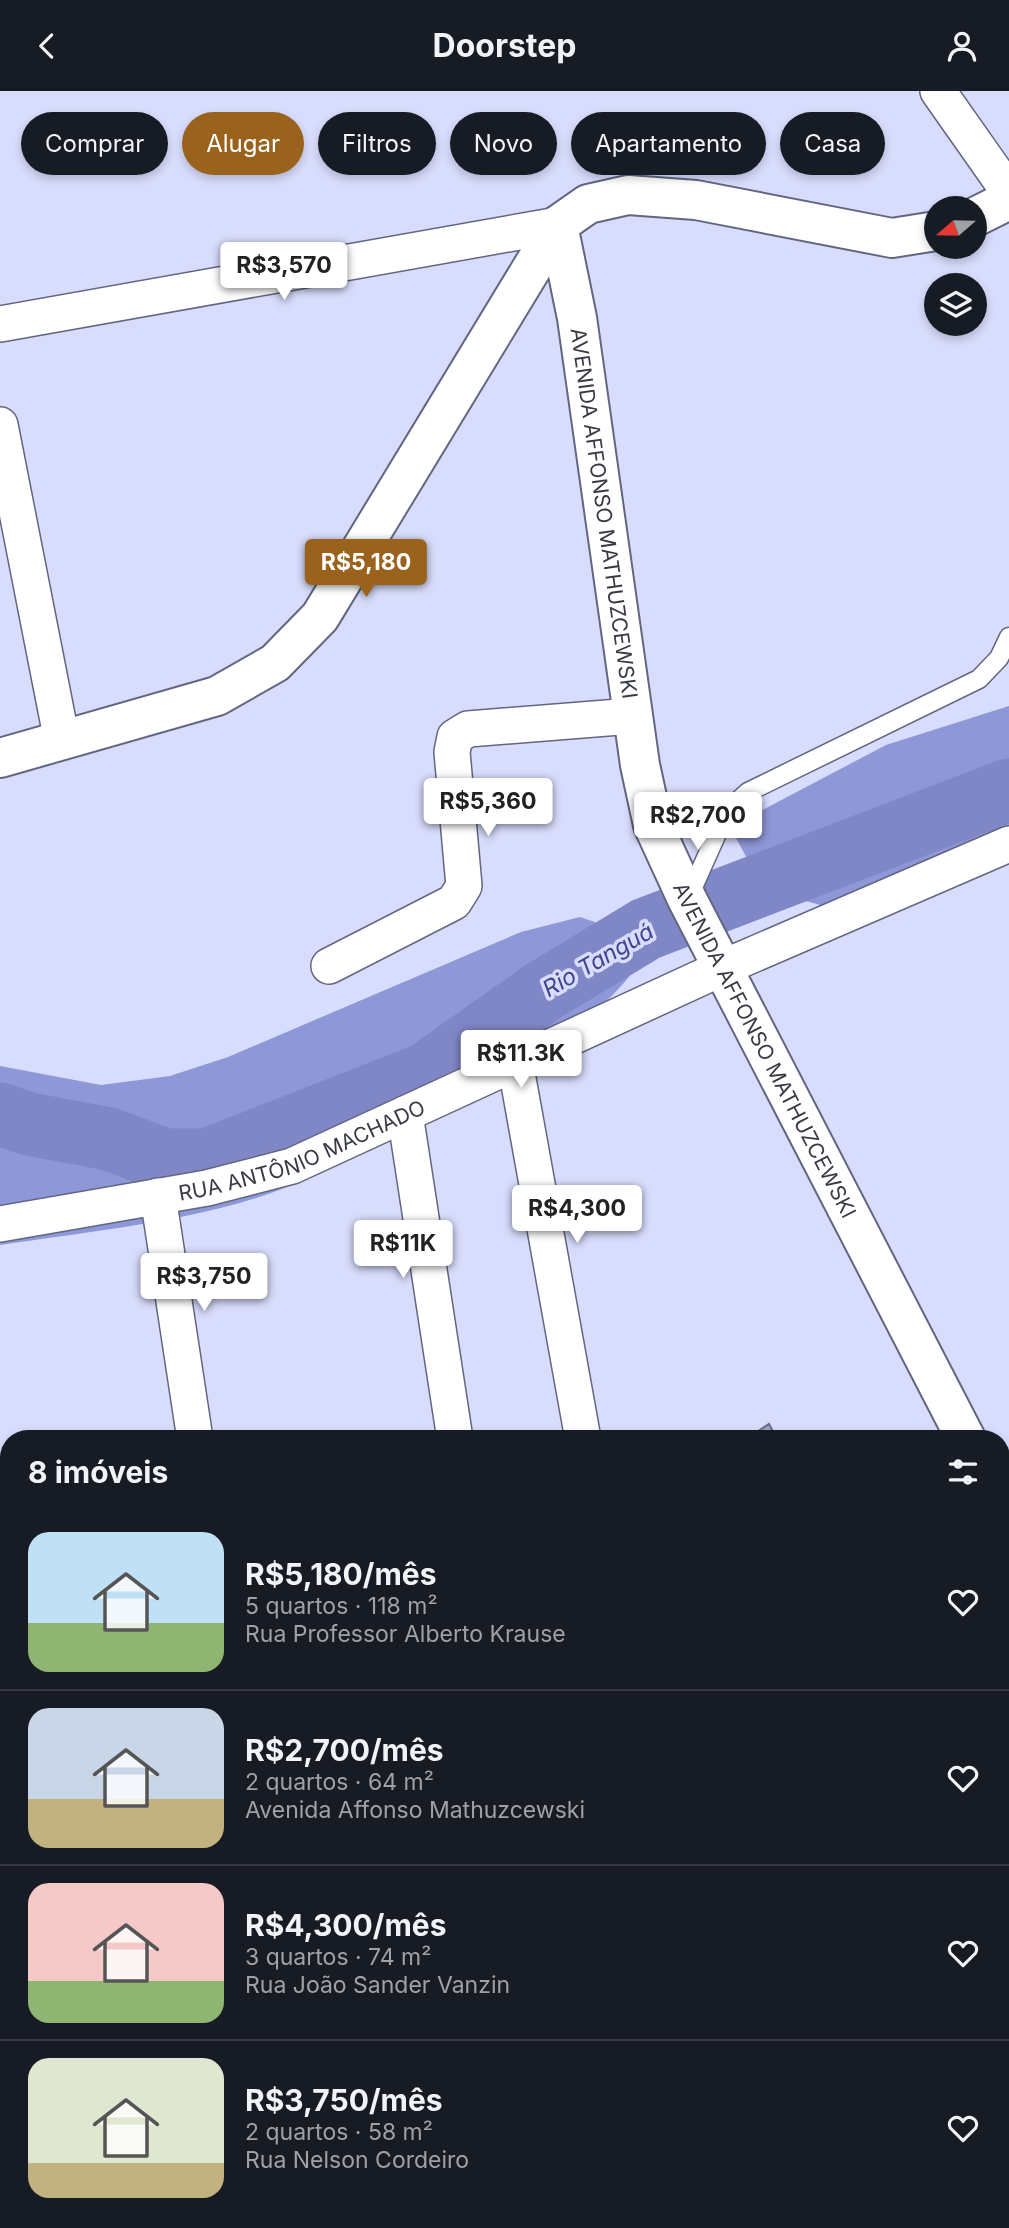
<!DOCTYPE html>
<html lang="pt">
<meta charset="utf-8">
<style>
:root{--surface:#171b24;--page:#20242c;--text:#f1f3f6;--muted:#9ea1a6;--line:#363941;--accent:#9a631d}
body{margin:0;font-family:Inter,sans-serif;background:var(--page);color:var(--text);height:100vh;display:flex;flex-direction:column;font-size:26px;white-space:nowrap}
*{box-sizing:border-box;margin:0}
p{font-size:23px;color:var(--muted)}
.icon{flex:none;width:38px;height:38px;fill:none;stroke:currentColor;stroke-width:2;stroke-linecap:round;stroke-linejoin:round}
.map{position:relative;flex:1;overflow:hidden}
.panel{position:absolute;left:0px;top:1339px;width:1010px;height:800px;display:flex;flex-direction:column;background:var(--surface);border-radius:28px 28px 0 0;box-shadow:0 4px 10px #0003}
.panel>*{flex:none}
.top-card{position:absolute;left:21px;top:21px;width:968px;height:63px;display:flex;gap:14px}
.needle{width:46px;rotate:250deg}
.tools{position:absolute;left:924px;top:105px;display:grid;gap:14px}
.tools a{display:grid;place-items:center;width:63px;height:63px;border-radius:50%;background:var(--surface);box-shadow:0 4px 10px #0003;font-size:35px}
.price{position:absolute;translate:-50% -60px;padding:0 16px;border-radius:7px;background:#fff;color:#222;font-size:23px;line-height:46px;filter:drop-shadow(0 2px 4px #0008)}
.price::after{content:'';position:absolute;left:50%;top:42px;width:21px;height:16px;margin-left:-10px;background:inherit;clip-path:polygon(0 0,100% 0,50% 100%)}
.price.on{background:var(--accent);color:#fff}
ul{padding:0;list-style:none}
li{display:flex;align-items:center;gap:21px;height:175px;padding:0 28px}
li+li{border-top:2px solid var(--line)}
li span{display:grid;place-items:center;flex:none;width:196px;height:140px;border-radius:21px;color:#555}
li>.icon{margin-inline-start:auto}
span .icon{width:84px;height:84px;fill:#fffc;stroke-width:1}
li b{font-size:30px}
h2{display:flex;justify-content:space-between;align-items:center;height:84px;padding:0 28px;font-size:30px}
.tag{padding:0 24px;border-radius:32px;background:var(--surface);box-shadow:0 4px 10px #0003;font-size:24px;line-height:63px}
.tag.on{background:var(--accent);color:#fff}
header{display:flex;justify-content:space-between;align-items:center;height:91px;padding:0 28px;background:var(--surface);font-size:32px;font-weight:700}
.map>svg:first-child{display:block}
.forest{fill:#8e97d7}
.lines{fill:none;stroke-linecap:round;stroke-linejoin:round}
.river{stroke:#7f87c6;stroke-width:63}
.building{fill:#a0a5c3;stroke:#686d89;stroke-width:2}
.lane-casing{stroke:#626681;stroke-width:21}
.street-casing{stroke:#626681;stroke-width:38}
.secondary-casing{stroke:#626681;stroke-width:42}
.lane{stroke:#fff;stroke-width:18}
.street{stroke:#fff;stroke-width:35}
.secondary{stroke:#fff;stroke-width:38}
.labels{text-anchor:middle;dominant-baseline:central;stroke-width:7;stroke-linejoin:round;paint-order:stroke}
.street-label{font-size:21px;fill:#383a46;stroke:#d8ddfd}
.water-label{font-size:23px;font-style:italic;fill:#404490;stroke:#d8ddfd}
</style>
<header><svg class="icon" aria-label="back" viewBox="0 0 24 24"><path d="M15 5l-7 7 7 7"/></svg>Doorstep<svg class="icon" aria-label="person" viewBox="0 0 24 24"><circle cx="12" cy="8" r="4"/><path d="M4 21q1-7 8-7t8 7"/></svg></header>
<div class="map">
<svg width="1009" height="2137" viewBox="0 0 1009 2137">
<rect width="100%" height="100%" fill="#d8ddfd"/>
<g class="forest">
<polygon points="1009,615 1009,740 835,818 784,804 755,782 730,736 886,654"/>
<path d="M580 826 633 844 635 878C598 928 545 956 493 987 412 1035 327 1088 236 1113 159 1134 79 1142 0 1154V975L101 994 170 985 228 966 521 841Z"/>
<polygon points="9,1843 9,2130 331,2130 305,2137 0,2137 0,1849"/>
</g>
<g class="lines">
<polyline class="river" points="0,1023 29,1033 109,1048 165,1069 207,1069 426,983 542,901 646,838 1009,699"/>
</g>
<polygon class="building" points="769,1333 777,1348 746,1348"/>
<g class="lines">
<g class="lane-casing">
<polyline id="lane" points="689,805 727,720 748,701 979,588 999,567 1009,546"/>
</g>
<g class="street-casing">
<g id="street">
<polyline points="938,0 1009,101"/>
<polyline points="0,233 558,134"/>
<polyline points="0,334 62,650"/>
<polyline points="329,875 454,811 464,795 452,661 455,646 468,638 632,625"/>
<polyline points="515,971 583,1348"/>
<polyline points="405,1023 455,1348"/>
<polyline points="158,1105 195,1348"/>
<path id="s1" d="M0 1133 207 1097 292 1075 722 877 1009 753"/>
<polyline points="1001,1519 1009,1514"/>
<polyline points="0,1774 9,1823"/>
<polyline points="1001,1811 1009,1827"/>
<polyline points="1001,1910 1009,1881"/>
<polyline points="844,2130 875,2137"/>
<polyline points="639,2137 641,2130"/>
<polyline points="947,2137 948,2130"/>
</g>
</g>
<g class="secondary-casing">
<g id="secondary">
<polyline points="975,126 1009,109"/>
<path id="s2" d="M558 134 577 227 640 674 653 734 687 808 966 1348"/>
<polyline points="0,667 217,605 275,572 320,526 558,134 588,113 628,104 696,109 892,147 936,140"/>
<polyline points="1001,1414 1009,1430"/>
</g>
</g>
<use href="#lane" class="lane"/>
<use href="#street" class="street"/>
<use href="#secondary" class="secondary"/>
</g>
<g class="labels">
<g class="street-label">
<text stroke="none"><textPath href="#s2" startOffset="292">AVENIDA AFFONSO MATHUZCEWSKI</textPath></text>
<text stroke="none"><textPath href="#s2" startOffset="859">AVENIDA AFFONSO MATHUZCEWSKI</textPath></text>
<text stroke="none"><textPath href="#s1" startOffset="312">RUA ANTÔNIO MACHADO</textPath></text>
</g>
<g class="water-label">
<text transform="translate(598 869) rotate(-30)">Rio Tanguá</text>
</g>
</g>
</svg>
<div class="tools">
<a><svg class="needle" viewBox="-14 -14 28 28"><path d="M0-13l5 13h-10z" fill="#e53935"/><path d="M0 13l5-13h-10z" fill="#9ea1a6"/></svg></a>
<a><svg class="icon" aria-label="layers" viewBox="0 0 24 24"><path d="M12 4l9 5-9 5-9-5zM3 14l9 5 9-5"/></svg></a>
</div>
<b class="price" style="left:284px;top:211px">R$3,570</b>
<b class="price on" style="left:366px;top:508px">R$5,180</b>
<b class="price" style="left:488px;top:747px">R$5,360</b>
<b class="price" style="left:698px;top:761px">R$2,700</b>
<b class="price" style="left:521px;top:999px">R$11.3K</b>
<b class="price" style="left:577px;top:1154px">R$4,300</b>
<b class="price" style="left:403px;top:1189px">R$11K</b>
<b class="price" style="left:204px;top:1222px">R$3,750</b>
<div class="top-card">
<a class="tag">Comprar</a>
<a class="tag on">Alugar</a>
<a class="tag">Filtros</a>
<a class="tag">Novo</a>
<a class="tag">Apartamento</a>
<a class="tag">Casa</a>
</div>
<section class="panel">
<h2>8 imóveis<svg class="icon" aria-label="filters" viewBox="0 0 24 24"><path d="M4 7h16M4 17h16"/><circle cx="9" cy="7" r="2"/><circle cx="15" cy="17" r="2"/></svg></h2>
<ul>
<li><span style="background:linear-gradient(#bfe0f5 65%,#8fb573 0)"><svg class="icon" aria-label="home" viewBox="0 0 24 24"><path d="M3 11l9-7 9 7M6 9v11h12V9"/></svg></span><div><b>R$5,180/mês</b><p>5 quartos · 118 m²</p><p>Rua Professor Alberto Krause</p></div><svg class="icon" aria-label="heart" viewBox="0 0 24 24"><path d="M12 20l-8-8c-3-5 5-10 8-4 3-6 11-1 8 4z"/></svg></li>
<li><span style="background:linear-gradient(#c9d6e8 65%,#c2b280 0)"><svg class="icon" aria-label="home" viewBox="0 0 24 24"><path d="M3 11l9-7 9 7M6 9v11h12V9"/></svg></span><div><b>R$2,700/mês</b><p>2 quartos · 64 m²</p><p>Avenida Affonso Mathuzcewski</p></div><svg class="icon" aria-label="heart" viewBox="0 0 24 24"><path d="M12 20l-8-8c-3-5 5-10 8-4 3-6 11-1 8 4z"/></svg></li>
<li><span style="background:linear-gradient(#f6c9c9 70%,#8fb573 0)"><svg class="icon" aria-label="home" viewBox="0 0 24 24"><path d="M3 11l9-7 9 7M6 9v11h12V9"/></svg></span><div><b>R$4,300/mês</b><p>3 quartos · 74 m²</p><p>Rua João Sander Vanzin</p></div><svg class="icon" aria-label="heart" viewBox="0 0 24 24"><path d="M12 20l-8-8c-3-5 5-10 8-4 3-6 11-1 8 4z"/></svg></li>
<li><span style="background:linear-gradient(#dfe7d0 75%,#c2b280 0)"><svg class="icon" aria-label="home" viewBox="0 0 24 24"><path d="M3 11l9-7 9 7M6 9v11h12V9"/></svg></span><div><b>R$3,750/mês</b><p>2 quartos · 58 m²</p><p>Rua Nelson Cordeiro</p></div><svg class="icon" aria-label="heart" viewBox="0 0 24 24"><path d="M12 20l-8-8c-3-5 5-10 8-4 3-6 11-1 8 4z"/></svg></li>
</ul>
</section>
</div>
